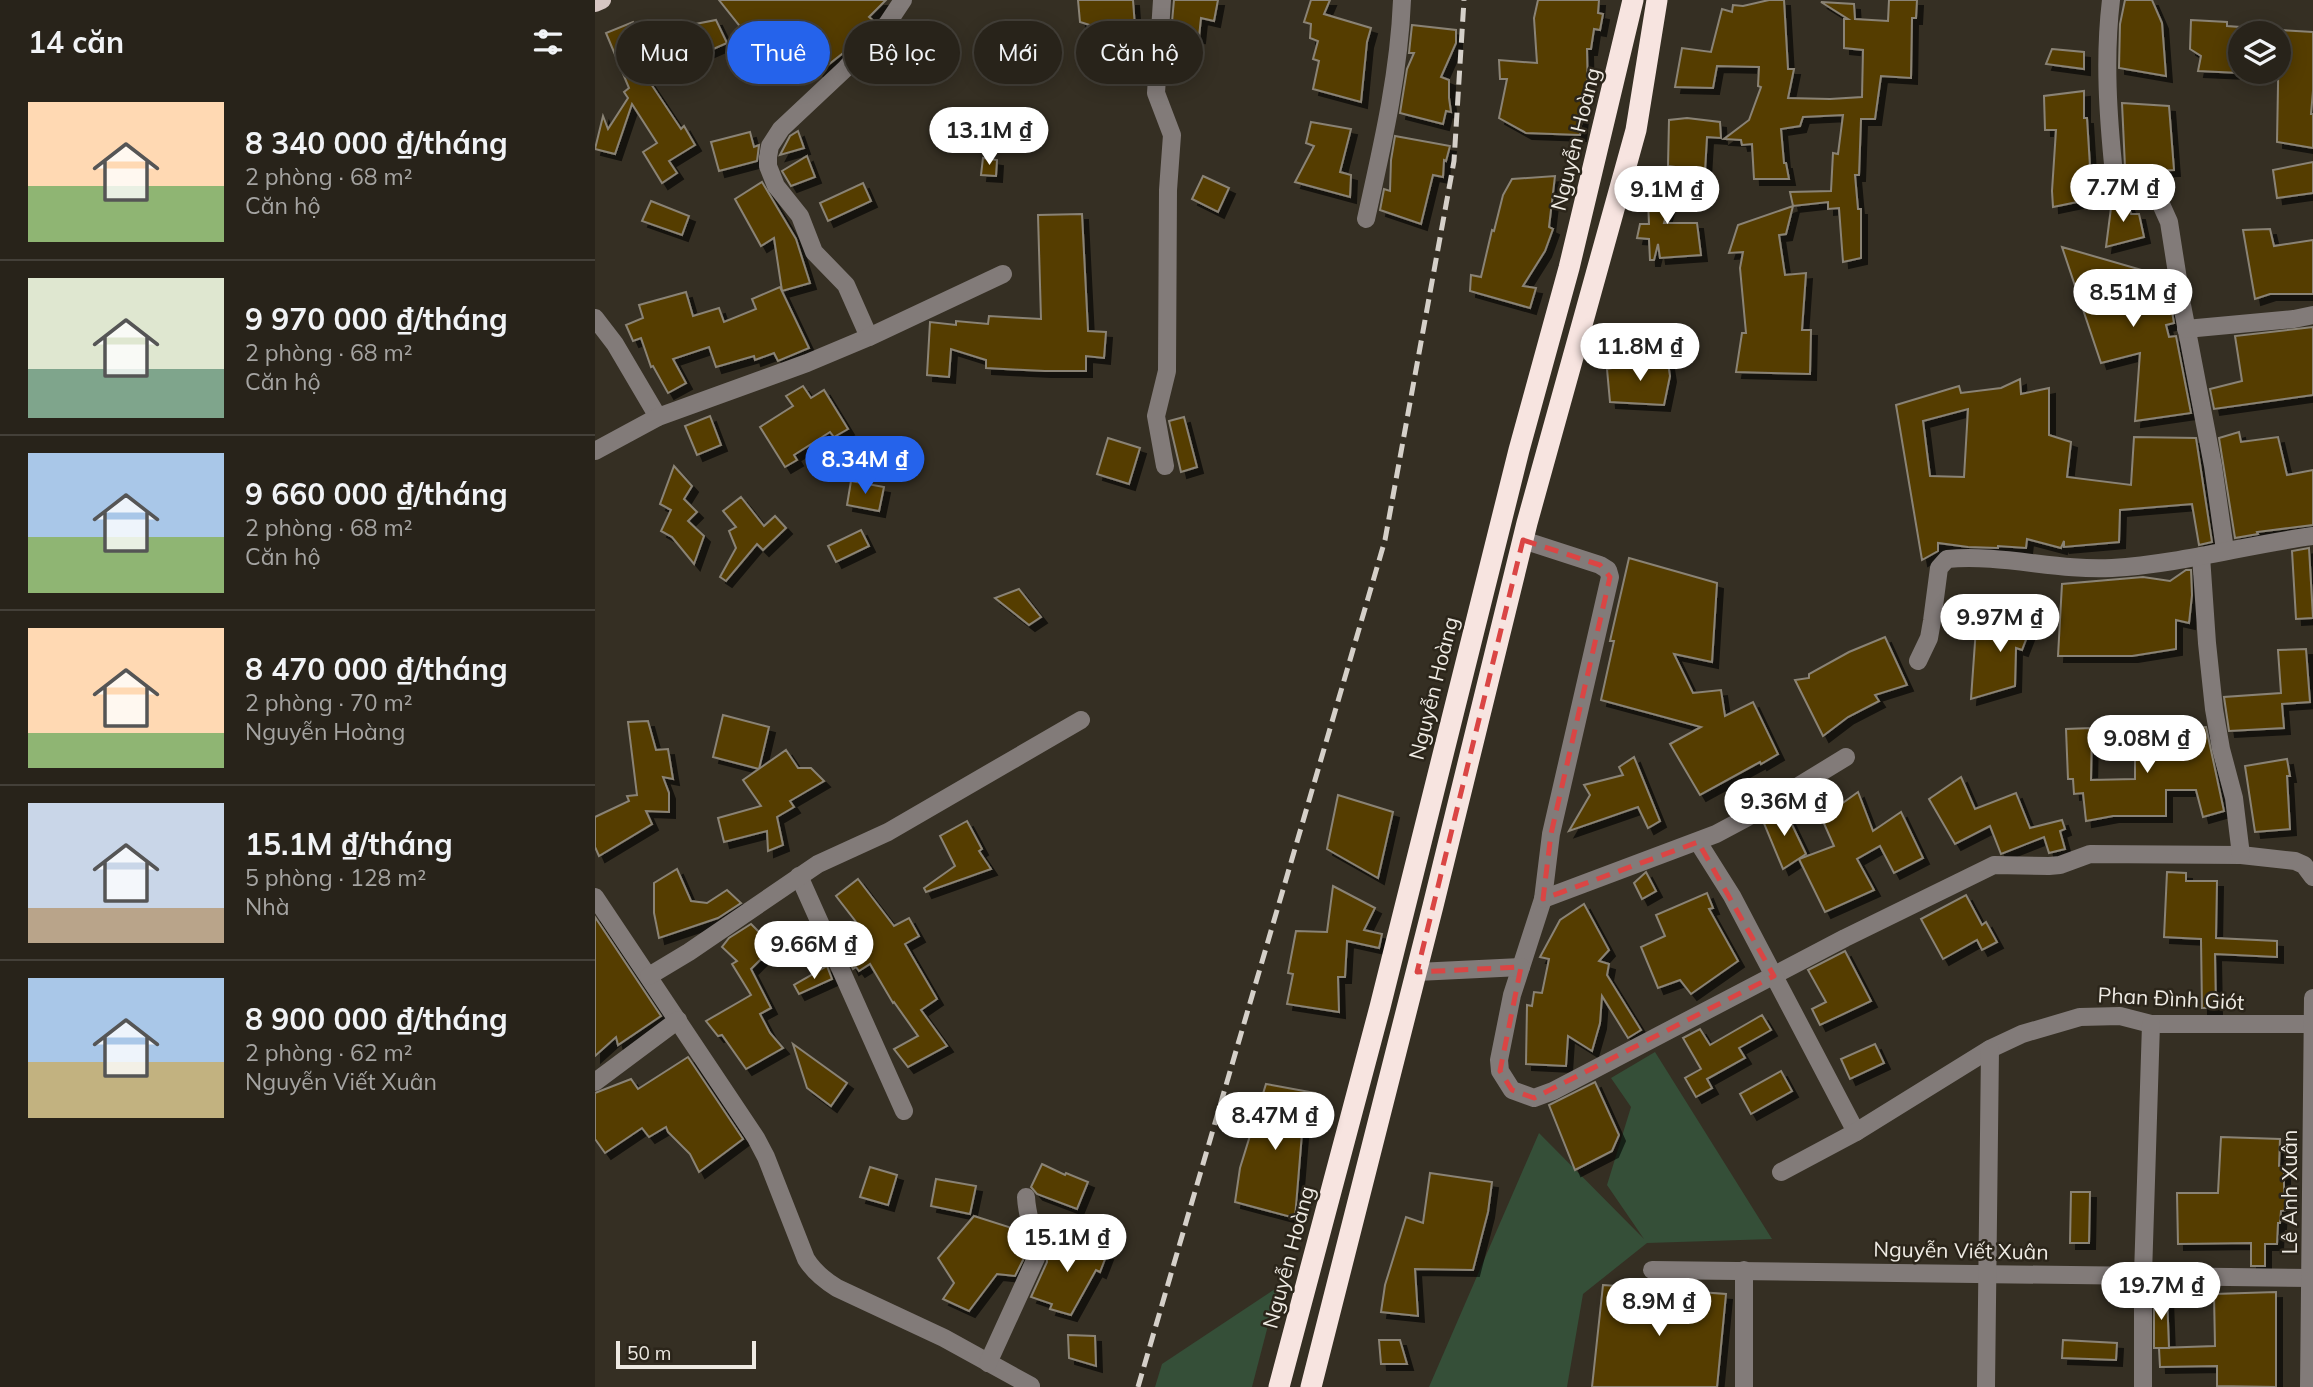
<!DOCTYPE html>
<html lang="vi">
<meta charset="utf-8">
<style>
:root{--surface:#28231a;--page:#302b23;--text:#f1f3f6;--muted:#a5a4a2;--line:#444039;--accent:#2563eb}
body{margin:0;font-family:Mulish,sans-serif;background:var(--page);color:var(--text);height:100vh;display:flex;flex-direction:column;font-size:26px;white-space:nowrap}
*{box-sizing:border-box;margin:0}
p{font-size:23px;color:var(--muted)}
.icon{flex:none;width:38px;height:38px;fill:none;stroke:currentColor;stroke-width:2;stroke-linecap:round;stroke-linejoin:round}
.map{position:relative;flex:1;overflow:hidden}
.sheet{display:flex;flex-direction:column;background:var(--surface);width:595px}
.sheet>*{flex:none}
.guide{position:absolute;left:21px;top:21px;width:665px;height:63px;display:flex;gap:14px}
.fabs{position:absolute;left:1633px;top:21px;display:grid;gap:14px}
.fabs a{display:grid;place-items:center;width:63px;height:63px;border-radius:50%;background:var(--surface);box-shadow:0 4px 18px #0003,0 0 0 2px var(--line);font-size:35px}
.scale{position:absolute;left:21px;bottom:18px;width:140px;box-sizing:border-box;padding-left:7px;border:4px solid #eeeae3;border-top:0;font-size:19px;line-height:24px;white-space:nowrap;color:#eeeae3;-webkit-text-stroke:5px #2b251a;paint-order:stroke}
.price{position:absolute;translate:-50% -60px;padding:0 16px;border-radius:24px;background:#fff;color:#222;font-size:23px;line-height:46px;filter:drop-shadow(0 2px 4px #0008)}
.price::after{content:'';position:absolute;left:50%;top:42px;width:21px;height:16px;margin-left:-10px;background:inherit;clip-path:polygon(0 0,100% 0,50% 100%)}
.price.current{background:var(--accent);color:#fff}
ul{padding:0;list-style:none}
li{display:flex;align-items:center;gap:21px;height:175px;padding:0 28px}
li+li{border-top:2px solid var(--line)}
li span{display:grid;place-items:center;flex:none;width:196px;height:140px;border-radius:0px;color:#555}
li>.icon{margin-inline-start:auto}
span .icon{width:84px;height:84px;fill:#fffc;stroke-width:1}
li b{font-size:30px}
h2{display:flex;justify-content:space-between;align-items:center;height:84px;padding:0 28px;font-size:30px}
.chip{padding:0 24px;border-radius:32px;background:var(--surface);box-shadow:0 4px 18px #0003,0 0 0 2px var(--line);font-size:24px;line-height:63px}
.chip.current{background:var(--accent);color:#fff}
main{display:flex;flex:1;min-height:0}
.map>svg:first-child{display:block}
.green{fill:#354f38}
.building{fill:#543c04;stroke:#8a8375;stroke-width:2;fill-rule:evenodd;filter:url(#shadow)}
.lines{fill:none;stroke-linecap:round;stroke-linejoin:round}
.minor{stroke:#827b79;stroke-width:18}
.major{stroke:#d6c6c3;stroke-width:18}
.highway{stroke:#f7e4e0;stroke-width:21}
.rail{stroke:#d5d0c9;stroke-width:5;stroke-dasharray:14 7;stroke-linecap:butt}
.marked{fill:none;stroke:#da4544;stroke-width:5;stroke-dasharray:14 9;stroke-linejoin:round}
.labels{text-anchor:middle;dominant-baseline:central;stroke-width:5;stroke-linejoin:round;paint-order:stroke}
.street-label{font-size:21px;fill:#eeeae3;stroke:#2b251a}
</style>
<main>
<section class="sheet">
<h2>14 căn<svg class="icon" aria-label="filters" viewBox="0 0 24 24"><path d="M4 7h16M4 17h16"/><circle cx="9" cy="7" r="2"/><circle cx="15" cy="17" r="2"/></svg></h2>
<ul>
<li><span style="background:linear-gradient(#ffd9b3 60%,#8fb573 0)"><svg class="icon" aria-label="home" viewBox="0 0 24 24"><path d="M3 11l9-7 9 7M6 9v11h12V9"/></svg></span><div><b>8 340 000 ₫/tháng</b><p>2 phòng · 68 m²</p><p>Căn hộ</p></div></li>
<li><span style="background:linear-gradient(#dfe7d0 65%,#7fa58c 0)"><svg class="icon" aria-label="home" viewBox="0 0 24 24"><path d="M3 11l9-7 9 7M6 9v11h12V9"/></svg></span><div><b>9 970 000 ₫/tháng</b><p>2 phòng · 68 m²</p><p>Căn hộ</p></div></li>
<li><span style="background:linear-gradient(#a9c7e8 60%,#8fb573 0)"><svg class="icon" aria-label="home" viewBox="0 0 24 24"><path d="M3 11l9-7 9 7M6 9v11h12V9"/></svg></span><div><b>9 660 000 ₫/tháng</b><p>2 phòng · 68 m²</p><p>Căn hộ</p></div></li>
<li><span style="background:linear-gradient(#ffd9b3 75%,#8fb573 0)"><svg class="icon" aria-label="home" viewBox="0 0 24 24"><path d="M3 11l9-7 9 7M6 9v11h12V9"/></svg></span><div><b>8 470 000 ₫/tháng</b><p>2 phòng · 70 m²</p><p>Nguyễn Hoàng</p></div></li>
<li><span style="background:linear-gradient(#c9d6e8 75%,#b9a48a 0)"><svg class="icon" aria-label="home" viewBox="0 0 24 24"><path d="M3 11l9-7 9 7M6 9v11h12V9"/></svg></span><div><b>15.1M ₫/tháng</b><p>5 phòng · 128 m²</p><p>Nhà</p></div></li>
<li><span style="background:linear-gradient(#a9c7e8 60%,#c2b280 0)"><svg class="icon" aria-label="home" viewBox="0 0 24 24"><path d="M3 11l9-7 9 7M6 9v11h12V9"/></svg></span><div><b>8 900 000 ₫/tháng</b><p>2 phòng · 62 m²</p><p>Nguyễn Viết Xuân</p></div></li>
</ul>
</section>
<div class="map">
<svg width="1718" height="1387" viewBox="0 0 1718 1387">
<defs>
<filter id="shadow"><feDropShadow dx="6" dy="6" stdDeviation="0" flood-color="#0009"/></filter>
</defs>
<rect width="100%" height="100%" fill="#352f23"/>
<g class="green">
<polygon points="1060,1052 1177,1239 1052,1243 988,1294 972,1387 834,1387 944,1133 1049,1239 1012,1185 1036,1107 1016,1078"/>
<polygon points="683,1287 657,1387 560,1387 567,1364"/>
</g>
<g class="building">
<polygon points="124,0 291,0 274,17 279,21 252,50 224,72 207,51 182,73"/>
<polygon points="483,0 538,0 541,41 500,42 501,27 485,22"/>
<polygon points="579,0 623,0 619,21 606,18 604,37 576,33"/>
<polygon points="716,0 735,0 729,14 776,28 772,42 766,102 718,89 724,61 718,59 723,41 715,38 716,24 709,22"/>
<polygon points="943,0 1004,0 1003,13 1008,14 1005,30 999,29 996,49 992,49 993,95 989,95 985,135 931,133 904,118 912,79 905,79 904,60 942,63 939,18"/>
<polygon points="1174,0 1189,0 1193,69 1199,69 1193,98 1235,99 1267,97 1268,50 1249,48 1249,19 1253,19 1226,2 1259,4 1260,19 1293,21 1294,0 1322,0 1321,18 1317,18 1316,78 1286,76 1280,119 1266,119 1264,175 1260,175 1263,209 1266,209 1266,258 1248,262 1244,208 1233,209 1233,202 1198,206 1195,192 1236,191 1238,153 1243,154 1248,115 1208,117 1205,126 1186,129 1189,163 1191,163 1194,179 1159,179 1157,144 1147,145 1146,140 1129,139 1154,120 1166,87 1163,86 1164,67 1122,66 1118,88 1080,87 1087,48 1116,52 1127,9 1137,12 1138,5 1148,6"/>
<polygon points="1530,0 1557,0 1567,23 1571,76 1524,68 1525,24"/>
<polygon points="121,20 132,43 52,78 86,129 89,126 100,145 74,161 82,173 67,183 48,152 62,143 37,104 20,154 0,149 8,116 13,129 33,98 29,92 34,88 11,33 38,22 49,49 92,31 90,26"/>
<polygon points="1596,20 1632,22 1632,26 1645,27 1645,73 1603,71 1606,56 1595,49"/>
<polygon points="817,25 861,30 861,43 846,77 854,80 854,98 856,112 851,111 848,124 805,113 812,69 819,53 814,53"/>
<polygon points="1684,30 1718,32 1718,91 1716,114 1718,114 1718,148 1682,142"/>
<polygon points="1457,49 1489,52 1489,69 1451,64"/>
<polygon points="1489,91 1489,118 1492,118 1497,199 1458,207 1457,191 1461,130 1450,130 1449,96"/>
<polygon points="1527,103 1574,106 1579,170 1535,171 1530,167"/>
<polygon points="1092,118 1125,122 1126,138 1112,137 1110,171 1073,166 1074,120"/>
<polygon points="716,122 756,129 745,172 756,175 755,197 700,182 719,146 711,143"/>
<polygon points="203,131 209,148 185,155 195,136"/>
<polygon points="155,132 159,147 164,145 162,161 124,171 116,142"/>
<polygon points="800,136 855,146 851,161 849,160 848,177 838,175 826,224 785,210 789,189 795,191 796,160"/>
<polygon points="212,156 220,177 196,186 187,171"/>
<polygon points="388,158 402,160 401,176 386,175"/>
<polygon points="1718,162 1718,193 1682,198 1678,170"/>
<polygon points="608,176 634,188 623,212 597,199"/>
<polygon points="960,176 954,227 958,229 950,251 928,286 941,288 935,308 875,291 876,275 886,277 897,230 899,231 908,195 917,179"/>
<polygon points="1052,178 1079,185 1069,223 1102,223 1106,255 1065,258 1063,244 1059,260 1055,260 1054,239 1042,238 1045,224 1054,224"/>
<polygon points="167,182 201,239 215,283 187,291 179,238 166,246 140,199"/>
<polygon points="268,183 276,201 233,221 225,203"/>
<polygon points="1531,198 1536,214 1544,214 1549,237 1511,247 1517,200"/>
<polygon points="56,201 94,216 87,235 47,221"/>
<polygon points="1198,206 1191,234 1184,235 1190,275 1211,273 1207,330 1216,330 1215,374 1141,372 1147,333 1151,333 1145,268 1148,252 1134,253 1143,225"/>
<polygon points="487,214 493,331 511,332 509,358 491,356 491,371 450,371 391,368 391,360 356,349 354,377 332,375 335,322 361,325 361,321 393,324 394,316 446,319 443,215"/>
<polygon points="1675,229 1679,246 1718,240 1718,294 1675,294 1660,299 1648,230"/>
<polygon points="1467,247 1571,277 1579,323 1571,325 1574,337 1581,336 1596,413 1540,421 1545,353 1506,363"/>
<polygon points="185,287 214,348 183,361 179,353 160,360 159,356 121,367 114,347 78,359 91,383 73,393 58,366 56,367 46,338 38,341 31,325 48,318 44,305 91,292 98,316 124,308 129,322 161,309 157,299"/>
<polygon points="1718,327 1718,395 1619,409 1615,389 1647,381 1640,336"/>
<polygon points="1072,357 1075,376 1069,405 1015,402 1012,369"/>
<path d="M1425 379 1426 394 1454 388V435L1476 442 1472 477 1536 485 1539 437 1601 438 1617 542 1604 545 1597 504 1525 510 1524 542 1469 547V541L1466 548 1432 539 1431 548 1403 546V548L1373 547 1343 543V551L1327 560 1301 405 1364 386 1366 393 1406 388ZM1373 409 1369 477 1335 476 1328 421Z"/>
<polygon points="208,386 216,398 229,390 253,429 239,437 235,432 199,455 202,460 190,467 165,427 198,406 191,396"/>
<polygon points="115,416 126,445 102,455 90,426"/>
<polygon points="589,417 602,467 586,472 574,421"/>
<polygon points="1644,432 1646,442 1683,437 1692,475 1718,470 1718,525 1662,532 1663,534 1640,538 1624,438"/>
<polygon points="513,438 545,448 534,484 502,474"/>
<polygon points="79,466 97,486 89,499 102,512 93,521 109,536 99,564 77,537 66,531 76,510 65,504"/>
<polygon points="256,481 289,487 284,511 252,505"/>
<polygon points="146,497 169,526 180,516 191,528 168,550 162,544 131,581 125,577 141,548 134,531 141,527 128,511"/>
<polygon points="266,530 274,546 241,562 233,546"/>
<polygon points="1714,548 1718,618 1701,619 1697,551"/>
<polygon points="1034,558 1122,583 1117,662 1079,654 1098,693 1126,690 1130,716 1158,702 1183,754 1166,764 1165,762 1105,795 1075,744 1106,727 1006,700 1019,641 1015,641"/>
<polygon points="1591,570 1596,570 1597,595 1594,623 1581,620 1581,649 1537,656 1463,656 1467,584 1548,577 1575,581"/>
<polygon points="424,589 446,617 434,625 400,598"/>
<polygon points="1429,598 1447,598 1427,650 1421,648 1420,686 1376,699 1381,628 1421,636"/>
<polygon points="1290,637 1312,685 1280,695 1284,701 1253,717 1228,736 1200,680 1214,678 1214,674 1254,652"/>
<polygon points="1711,649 1715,702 1687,704 1689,728 1634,731 1629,697 1686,693 1683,650"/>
<polygon points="128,715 174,727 164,769 118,757"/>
<polygon points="53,721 61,750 73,749 78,779 68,777 74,793 74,812 51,811 57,824 4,856 0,847 0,817 34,801 32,796 42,795 33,722"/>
<polygon points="1508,725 1536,729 1535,744 1506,740"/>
<polygon points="1611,727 1629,811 1608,817 1601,790 1571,790 1571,816 1518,816 1491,821 1488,793 1479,794 1478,779 1473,779 1471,729 1497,728 1496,780 1540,779 1540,741 1569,742 1568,730"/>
<polygon points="191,750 203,768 216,768 229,781 195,801 199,807 182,817 188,845 173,851 172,831 129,842 123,818 166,806 148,780"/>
<polygon points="1039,757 1065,821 1053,828 1043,807 974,831 995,795 989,785 1028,775 1024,767"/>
<polygon points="1692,759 1695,776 1692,776 1695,829 1660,832 1650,766"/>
<polygon points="1366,777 1380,809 1421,793 1435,828 1467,820 1470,829 1465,831 1470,849 1454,853 1449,837 1406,854 1395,826 1360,844 1334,799"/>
<polygon points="1233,781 1245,805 1263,792 1278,831 1306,812 1328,858 1299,873 1285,846 1262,859 1279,890 1230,912 1204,859 1239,846 1215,792"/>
<polygon points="743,795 798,812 783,878 732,849"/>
<polygon points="1189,808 1211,854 1188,869 1168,821"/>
<polygon points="372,821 387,849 384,851 396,869 331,892 329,888 360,866 345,836"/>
<polygon points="82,869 96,901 112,903 132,890 146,903 123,918 64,938 59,913 59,883"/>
<polygon points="1051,872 1061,891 1047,899 1039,883"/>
<polygon points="1572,872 1591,873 1591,881 1622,881 1621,938 1682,941 1682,957 1620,954 1621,1008 1607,1008 1606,939 1569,937"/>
<polygon points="263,879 299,926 314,918 324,936 310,944 342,999 326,1010 352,1046 313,1067 299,1049 323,1036 299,1002 298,1003 275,964 264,971 261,967 258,969 251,954 275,940 241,896"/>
<polygon points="738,886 780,908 769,930 787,934 784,948 752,941 750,977 743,977 744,1012 692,1004 698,974 693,973 701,931 732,932"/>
<polygon points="1112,893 1118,908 1114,909 1143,961 1096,994 1085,980 1063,988 1046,947 1070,936 1061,915"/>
<polygon points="1371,895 1387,925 1391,922 1402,942 1387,950 1382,940 1348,959 1326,919"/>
<polygon points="989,904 1014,950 1004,961 1014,964 1012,975 1046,1030 1033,1038 1007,996 1005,1023 997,1051 973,1036 971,1066 931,1064 932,1005 937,1006 939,992 947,993 954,959 945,957 965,920"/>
<polygon points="0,917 66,1016 23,1045 21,1037 0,1056"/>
<polygon points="156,924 167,935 171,933 180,945 156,969 176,1008 165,1014 175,1033 188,1048 151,1069 127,1035 123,1036 111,1021 156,995 137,964 142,961 127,947 134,938"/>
<polygon points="1250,951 1276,1001 1225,1025 1217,1009 1231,1002 1213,970"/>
<polygon points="232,966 237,979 204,994 199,985"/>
<polygon points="1167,1015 1176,1030 1144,1048 1150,1058 1112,1079 1117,1088 1101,1097 1090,1078 1106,1069 1088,1038 1105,1029 1115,1045"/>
<polygon points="198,1044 252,1083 236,1106 212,1088"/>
<polygon points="1280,1044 1289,1063 1255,1079 1246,1059"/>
<polygon points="93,1057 148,1139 104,1172 95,1154 73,1132 71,1127 54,1137 47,1128 10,1153 0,1139 0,1093 36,1079 43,1089"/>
<polygon points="1186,1071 1197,1091 1156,1114 1145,1094"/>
<polygon points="1000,1082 1024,1135 1017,1151 980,1170 954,1105"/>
<polygon points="671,1084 720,1093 708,1121 700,1218 640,1202 645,1168"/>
<polygon points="1626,1137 1685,1139 1684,1166 1689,1167 1689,1195 1692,1196 1692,1210 1686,1211 1685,1223 1683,1223 1682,1244 1670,1244 1670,1266 1656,1266 1656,1243 1583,1244 1582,1193 1623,1193"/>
<polygon points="447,1164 470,1175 471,1173 493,1182 482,1209 442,1194 436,1187"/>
<polygon points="275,1167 302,1175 293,1205 265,1197"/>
<polygon points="835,1173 897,1182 893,1212 878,1270 820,1269 823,1316 786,1312 790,1285 811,1217 828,1223"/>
<polygon points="341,1179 381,1186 375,1214 336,1206"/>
<polygon points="1476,1192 1495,1192 1494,1243 1475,1243"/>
<polygon points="379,1216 426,1231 430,1256 420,1276 402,1274 374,1311 348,1299 359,1283 343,1258"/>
<polygon points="450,1235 512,1254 505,1272 501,1270 476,1315 455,1309 457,1304 436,1297 452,1262"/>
<polygon points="1008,1285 1131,1294 1122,1387 997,1387"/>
<polygon points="1681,1292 1681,1387 1622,1386 1622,1366 1565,1367 1564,1348 1620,1346 1619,1294"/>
<polygon points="1572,1295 1574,1348 1559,1348 1559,1296"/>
<polygon points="473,1335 500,1336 501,1366 474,1358"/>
<polygon points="784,1340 805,1340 812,1364 786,1364"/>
<polygon points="1468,1340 1522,1343 1521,1360 1467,1358"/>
</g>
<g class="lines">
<g class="minor">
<polyline points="567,0 561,93 577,135 573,190 572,371 561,416 570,466"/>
<path d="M1516 0C1509 58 1513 116 1519 174L1565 202 1574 222 1587 305 1618 466 1630 550"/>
<path d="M771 219C787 147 804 75 807 0"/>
<polyline points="0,318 20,344 63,417"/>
<polyline points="1591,329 1699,319 1718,315"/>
<polyline points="274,337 251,285 219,252 205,216 181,186 173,166 173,157 175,146 186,129 251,68 292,24 308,0"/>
<polyline points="0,451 63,417 212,363 274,337 408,274"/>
<polyline points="928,540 1005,565 1013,570 1015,577 956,834 948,899 917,995 904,1060 905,1071 917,1090 939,1098 958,1091 1250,938 1399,865 1454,866 1465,865 1495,854 1646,855 1700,861 1709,865 1718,877"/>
<polyline points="1606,556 1612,643 1619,709 1626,749 1639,798 1646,855"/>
<path d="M1323 661 1334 638 1337 621 1344 568 1352 559C1408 554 1462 571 1517 568 1585 564 1651 545 1718 536"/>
<polyline points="1103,842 1137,896 1261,1132"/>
<polyline points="204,876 309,1111"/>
<path d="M0 897 161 1138 171 1157 211 1259C219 1272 229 1280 242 1288L349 1338 436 1386"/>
<polyline points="948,899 1121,834 1151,818 1251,757"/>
<polyline points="822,972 926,967"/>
<polyline points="54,976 94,952 223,864 293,832 486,720"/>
<polyline points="0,1082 83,1020"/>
<polyline points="1186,1172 1261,1132 1395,1049 1427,1034 1485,1017 1525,1016 1556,1024 1718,1024"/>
<polyline points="1057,1270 1716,1278"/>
<polyline points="1149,1270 1149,1387"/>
<path d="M393 1363 441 1258C441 1236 432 1219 431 1197"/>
<polyline points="1391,1387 1395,1049"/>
<polyline points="1548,1387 1548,1275 1556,1024"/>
<polyline points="1714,1387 1718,998"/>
</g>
<polyline class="major" points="0,3 7,0"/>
<g class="highway">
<polyline points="684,1387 785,1007 924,450 974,268 1038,0"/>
<polyline points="716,1387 838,906 932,523 1041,130 1062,0"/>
</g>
<polyline class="rail" points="543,1387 790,540 859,161 869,0"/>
</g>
<path class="marked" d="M928 540 1005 565 1015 577 956 834 948 899 1103 842 1179 976 939 1098 917 1090 905 1071 926 967 822 972Z"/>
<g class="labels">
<g class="street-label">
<text transform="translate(980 139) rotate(-76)">Nguyễn Hoàng</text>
<text transform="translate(838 688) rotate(-76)">Nguyễn Hoàng</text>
<text transform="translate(1576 998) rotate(3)">Phan Đình Giót</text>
<text transform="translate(1694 1192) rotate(-90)">Lê Anh Xuân</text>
<text transform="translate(1366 1250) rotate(1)">Nguyễn Viết Xuân</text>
<text transform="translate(693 1257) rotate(-75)">Nguyễn Hoàng</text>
</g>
</g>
</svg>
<div class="fabs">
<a><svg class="icon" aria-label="layers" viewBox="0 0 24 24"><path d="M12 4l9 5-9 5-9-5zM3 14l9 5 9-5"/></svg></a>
</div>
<div class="scale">50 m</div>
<b class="price" style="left:394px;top:167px">13.1M ₫</b>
<b class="price" style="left:1528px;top:224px">7.7M ₫</b>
<b class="price" style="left:1072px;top:226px">9.1M ₫</b>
<b class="price" style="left:1538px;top:329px">8.51M ₫</b>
<b class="price" style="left:1045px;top:383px">11.8M ₫</b>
<b class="price current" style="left:270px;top:496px">8.34M ₫</b>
<b class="price" style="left:1405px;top:654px">9.97M ₫</b>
<b class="price" style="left:1552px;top:775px">9.08M ₫</b>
<b class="price" style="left:1189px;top:838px">9.36M ₫</b>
<b class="price" style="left:219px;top:981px">9.66M ₫</b>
<b class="price" style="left:680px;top:1152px">8.47M ₫</b>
<b class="price" style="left:472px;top:1274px">15.1M ₫</b>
<b class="price" style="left:1566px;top:1322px">19.7M ₫</b>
<b class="price" style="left:1064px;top:1338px">8.9M ₫</b>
<div class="guide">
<a class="chip">Mua</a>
<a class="chip current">Thuê</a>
<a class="chip">Bộ lọc</a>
<a class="chip">Mới</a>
<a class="chip">Căn hộ</a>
</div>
</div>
</main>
